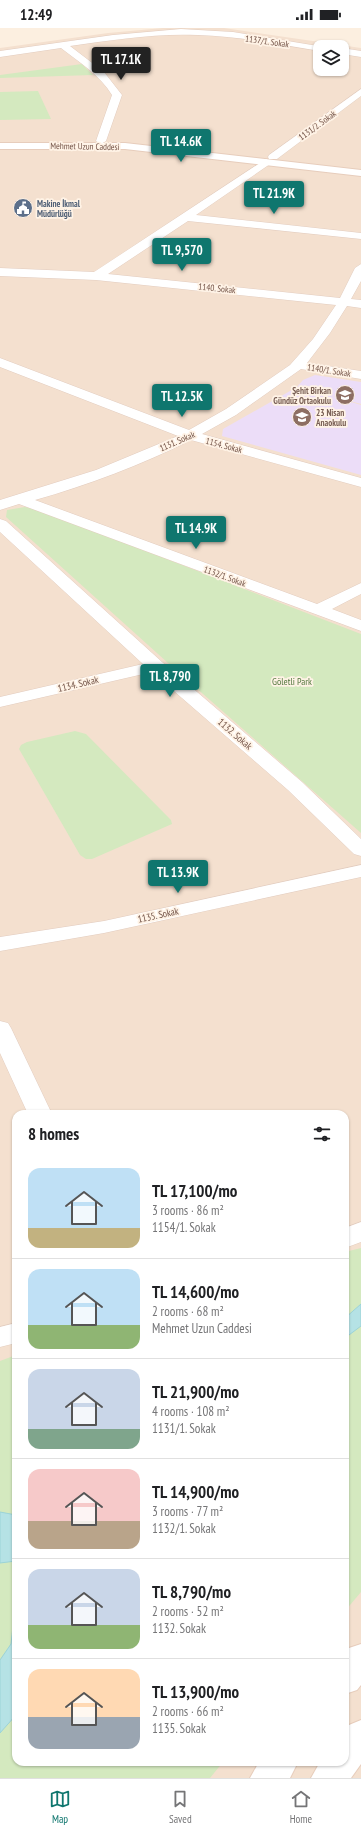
<!DOCTYPE html>
<meta charset="utf-8">
<style>
:root{--surface:#fff;--page:#f2f2f2;--text:#202124;--muted:#757577;--line:#e0e0e0;--accent:#0f766e}
body{margin:0;font-family:"PT Sans Narrow",sans-serif;background:var(--page);color:var(--text);height:100vh;display:flex;flex-direction:column;font-size:15px;white-space:nowrap}
*{box-sizing:border-box;margin:0}
p{font-size:13px;color:var(--muted)}
.icon{flex:none;width:22px;height:22px;fill:none;stroke:currentColor;stroke-width:2;stroke-linecap:round;stroke-linejoin:round}
.map{position:relative;flex:1;overflow:hidden}
.side{position:absolute;left:12px;top:1082px;width:337px;height:656px;display:flex;flex-direction:column;background:var(--surface);border-radius:12px;box-shadow:0 1px 3px #0004}
.side>*{flex:none}
.buttons{position:absolute;left:313px;top:12px;display:grid;gap:8px}
.buttons a{display:grid;place-items:center;width:36px;height:36px;border-radius:8px;background:var(--surface);box-shadow:0 1px 3px #0004;font-size:20px}
.price{position:absolute;translate:-50% -34px;padding:0 9px;border-radius:4px;background:var(--accent);color:#fff;font-size:13px;line-height:26px;filter:drop-shadow(0 1px 2px #0008)}
.price::after{content:'';position:absolute;left:50%;top:24px;width:12px;height:9px;margin-left:-6px;background:inherit;clip-path:polygon(0 0,100% 0,50% 100%)}
.price.current{background:#222;color:#fff}
ul{padding:0;list-style:none}
li{display:flex;align-items:center;gap:12px;height:100px;padding:0 16px}
li+li{border-top:1px solid var(--line)}
li span{display:grid;place-items:center;flex:none;width:112px;height:80px;border-radius:12px;color:#555}
li>.icon{margin-inline-start:auto}
span .icon{width:48px;height:48px;fill:#fffc;stroke-width:1}
li b{font-size:17px}
h2{display:flex;justify-content:space-between;align-items:center;height:48px;padding:0 16px;font-size:17px}
.status{display:flex;justify-content:space-between;align-items:center;height:28px;padding:0 20px;background:var(--surface);direction:ltr}
.status svg{height:11px;fill:currentColor}
.dock{display:flex;justify-content:space-around;align-items:center;height:56px;border-top:1px solid var(--line);background:var(--surface);font-size:11px;color:var(--muted)}
.dock a{display:grid;justify-items:center;gap:2px}
.dock .current{color:var(--accent)}
.map>svg:first-child{display:block}
.residential{fill:#f4e0cf;fill-rule:evenodd}
.education{fill:#ecddf8}
.green{fill:#d4e9bf}
.water{fill:#b5e2e5;stroke:#9bd3d7}
.lines{fill:none;stroke-linecap:round;stroke-linejoin:round}
.street-casing{stroke:#e2ccbf;stroke-width:1}
.secondary-casing{stroke:#e7cdbc;stroke-width:2}
.street{fill:#fff;fill-rule:evenodd}
.secondary{fill:#fff;fill-rule:evenodd}
.labels{text-anchor:middle;dominant-baseline:central;stroke-width:3.5;stroke-linejoin:round;paint-order:stroke}
.far-street-label{font-size:9px;fill:#735347;stroke:#fff3e6}
.far-service-label{font-size:9px;font-weight:bold;fill:#4e5e75;stroke:#fff3e6;text-anchor:start}
.far-education-label{font-size:9px;font-weight:bold;fill:#785e54;stroke:#fff3e6;text-anchor:end}
.park-label{font-size:10px;fill:#557940;stroke:#fff3e6}
.street-label{font-size:10px;fill:#735347;stroke:#fff3e6}
</style>
<div class="status"><b>12:49</b><svg viewBox="0 0 49 12"><path d="M0 12V9h3v3zM5 12V6h3v6zM10 12V3h3v9zM15 12V0h3v12zM26 1h20v11H26zM47 4h2v5h-2z"/></svg></div>
<div class="map">
<svg width="361" height="1750" viewBox="0 0 361 1750">
<rect width="100%" height="100%" fill="#fcefe0"/>
<path class="residential" d="M163 0H224L361 20V1750H0V20L108 5ZM320 19H342V41H320ZM16 1086H345V1734H16Z"/>
<polygon class="education" points="315,347 361,354 361,376 325,366 361,377 361,447 222,408 223,401 297,359 303,352"/>
<g class="green">
<polygon points="82,36 93,47 0,50 0,47"/>
<polygon points="38,63 51,91 0,92 0,64"/>
<polygon points="25,479 40,482 361,606 361,805 178,644 6,489 7,482"/>
<polygon points="75,703 86,706 171,792 172,796 92,831 86,831 80,827 19,721 21,717 27,714"/>
<polygon points="361,1220 361,1564 345,1583 345,1224"/>
<polygon points="16,1327 16,1734 223,1734 210,1750 0,1750 0,1333"/>
</g>
<g class="water">
<polygon points="361,1276 361,1298 345,1310 345,1290"/>
<polygon points="0,1484 16,1487 16,1533 0,1535"/>
<polygon points="16,1587 16,1687 0,1705 0,1632 11,1616 14,1590"/>
</g>
<g class="lines">
<g class="street-casing">
<g id="street">
<path d="M181 1 233 4 324 19H320V23C280 17 239 8 198 7 156 5 112 12 70 18L104 44 122 67 106 113 101 116 96 113 112 67C100 47 79 34 61 20L0 29V23L113 7Z"/>
<polygon points="342,20 361,23 361,29 342,26"/>
<polygon points="361,61 361,68 277,131 269,131 268,129 269,127"/>
<path d="M266 131 271 134 270 136 196 187 361 205V211L188 193 108 246 340 270 355 240 361 236V253L351 271 361 272V280L347 278 330 305 307 335 361 343V351L301 341 236 387 202 406 361 450V459L191 412C141 437 88 457 35 472L317 576 361 555V566L332 581 361 592V603L19 476 0 482V472L96 442 178 408 0 339V330L189 402 226 381 290 337 313 311 336 277 96 252 0 248V240L94 244Z"/>
<polygon points="0,491 6,493 162,634 302,754 361,811 361,828 354,826 288,762 152,644 0,679 0,669 143,636 0,504"/>
<polygon points="361,837 361,849 104,905 0,923 0,909 104,893"/>
<polygon points="0,993 8,995 11,1000 52,1086 28,1086 0,1025"/>
<polygon points="361,1194 361,1214 345,1220 345,1200"/>
<polygon points="16,1295 16,1315 0,1319 0,1299"/>
</g>
</g>
<g class="secondary-casing">
<g id="secondary">
<polygon points="0,115 125,115 361,142 361,148 125,121 0,121"/>
<polygon points="361,1616 361,1657 357,1662 345,1666 345,1626 349,1620"/>
<polygon points="361,1692 361,1736 351,1750 311,1750 320,1734 345,1734 345,1702 349,1697"/>
<polygon points="259,1734 298,1734 290,1750 250,1750"/>
</g>
</g>
<use href="#street" class="street"/>
<use href="#secondary" class="secondary"/>
</g>
<defs>
<g id="civic-disc" transform="scale(1)"><circle r="9.5" fill="#5c6f8a" stroke="#fff3e6"/><path d="M-.6-6.5H3V-4.5H.6V-3L4-1V1h2V6H-6V1h2V-1L-.6-3ZM-1.2 2.5V6h2.4V2.5Z" fill="#fff"/></g>
<g id="school-disc" transform="scale(1)"><circle r="9.5" fill="#8d6e63" stroke="#fff3e6"/><path d="M0-5L7-2L0 1L-7-2ZM-4 1L0 2.5L4 1V4Q0 6-4 4Z" fill="#fff"/></g>
</defs>
<g fill-rule="evenodd">
<use href="#civic-disc" x="23" y="180"/>
<use href="#school-disc" x="345" y="367"/>
<use href="#school-disc" x="302" y="389"/>
</g>
<g class="labels">
<g class="far-street-label">
<text transform="translate(267 13) rotate(8)">1137/1. Sokak</text>
<text transform="translate(317 97) rotate(-36)">1131/2. Sokak</text>
<text transform="translate(85 118) rotate(1)">Mehmet Uzun Caddesi</text>
<text transform="translate(217 260) rotate(6)">1140. Sokak</text>
<text transform="translate(329 342) rotate(9)">1140/1. Sokak</text>
<text transform="translate(177 413) rotate(-23)">1131. Sokak</text>
<text transform="translate(224 417) rotate(15)">1154. Sokak</text>
<text transform="translate(225 548) rotate(20)">1132/1. Sokak</text>
</g>
<g class="far-service-label">
<text x="37" y="175">Makine İkmal<tspan x="37" dy="10">Müdürlüğü</tspan></text>
</g>
<g class="far-education-label">
<text x="331" y="362">Şehit Birkan<tspan x="331" dy="10">Gündüz Ortaokulu</tspan></text>
<text x="316" y="384" text-anchor="start">23 Nisan<tspan x="316" dy="10">Anaokulu</tspan></text>
</g>
<g class="park-label">
<text x="292" y="653">Göletli Park</text>
</g>
<g class="street-label">
<text transform="translate(78 656) rotate(-13)">1134. Sokak</text>
<text transform="translate(235 706) rotate(41)">1132. Sokak</text>
<text transform="translate(158 887) rotate(-12)">1135. Sokak</text>
</g>
</g>
</svg>
<div class="buttons">
<a><svg class="icon" aria-label="layers" viewBox="0 0 24 24"><path d="M12 4l9 5-9 5-9-5zM3 14l9 5 9-5"/></svg></a>
</div>
<b class="price current" style="left:121px;top:53px">TL 17.1K</b>
<b class="price" style="left:181px;top:135px">TL 14.6K</b>
<b class="price" style="left:274px;top:187px">TL 21.9K</b>
<b class="price" style="left:182px;top:244px">TL 9,570</b>
<b class="price" style="left:182px;top:390px">TL 12.5K</b>
<b class="price" style="left:196px;top:522px">TL 14.9K</b>
<b class="price" style="left:170px;top:670px">TL 8,790</b>
<b class="price" style="left:178px;top:866px">TL 13.9K</b>
<section class="side">
<h2>8 homes<svg class="icon" aria-label="filters" viewBox="0 0 24 24"><path d="M4 7h16M4 17h16"/><circle cx="9" cy="7" r="2"/><circle cx="15" cy="17" r="2"/></svg></h2>
<ul>
<li><span style="background:linear-gradient(#bfe0f5 75%,#c2b280 0)"><svg class="icon" aria-label="home" viewBox="0 0 24 24"><path d="M3 11l9-7 9 7M6 9v11h12V9"/></svg></span><div><b>TL 17,100/mo</b><p>3 rooms · 86 m²</p><p>1154/1. Sokak</p></div></li>
<li><span style="background:linear-gradient(#bfe0f5 70%,#8fb573 0)"><svg class="icon" aria-label="home" viewBox="0 0 24 24"><path d="M3 11l9-7 9 7M6 9v11h12V9"/></svg></span><div><b>TL 14,600/mo</b><p>2 rooms · 68 m²</p><p>Mehmet Uzun Caddesi</p></div></li>
<li><span style="background:linear-gradient(#c9d6e8 75%,#7fa58c 0)"><svg class="icon" aria-label="home" viewBox="0 0 24 24"><path d="M3 11l9-7 9 7M6 9v11h12V9"/></svg></span><div><b>TL 21,900/mo</b><p>4 rooms · 108 m²</p><p>1131/1. Sokak</p></div></li>
<li><span style="background:linear-gradient(#f6c9c9 65%,#b9a48a 0)"><svg class="icon" aria-label="home" viewBox="0 0 24 24"><path d="M3 11l9-7 9 7M6 9v11h12V9"/></svg></span><div><b>TL 14,900/mo</b><p>3 rooms · 77 m²</p><p>1132/1. Sokak</p></div></li>
<li><span style="background:linear-gradient(#c9d6e8 70%,#8fb573 0)"><svg class="icon" aria-label="home" viewBox="0 0 24 24"><path d="M3 11l9-7 9 7M6 9v11h12V9"/></svg></span><div><b>TL 8,790/mo</b><p>2 rooms · 52 m²</p><p>1132. Sokak</p></div></li>
<li><span style="background:linear-gradient(#ffd9b3 60%,#9aa5b1 0)"><svg class="icon" aria-label="home" viewBox="0 0 24 24"><path d="M3 11l9-7 9 7M6 9v11h12V9"/></svg></span><div><b>TL 13,900/mo</b><p>2 rooms · 66 m²</p><p>1135. Sokak</p></div></li>
</ul>
</section>
</div>
<nav class="dock">
<a class="current"><svg class="icon" aria-label="map" viewBox="0 0 24 24"><path d="M3 6l6-2 6 2 6-2v14l-6 2-6-2-6 2zM9 4v14M15 6v14"/></svg>Map</a>
<a><svg class="icon" aria-label="saved" viewBox="0 0 24 24"><path d="M7 4h10v16l-5-4-5 4z"/></svg>Saved</a>
<a><svg class="icon" aria-label="home" viewBox="0 0 24 24"><path d="M3 11l9-7 9 7M6 9v11h12V9"/></svg>Home</a>
</nav>
